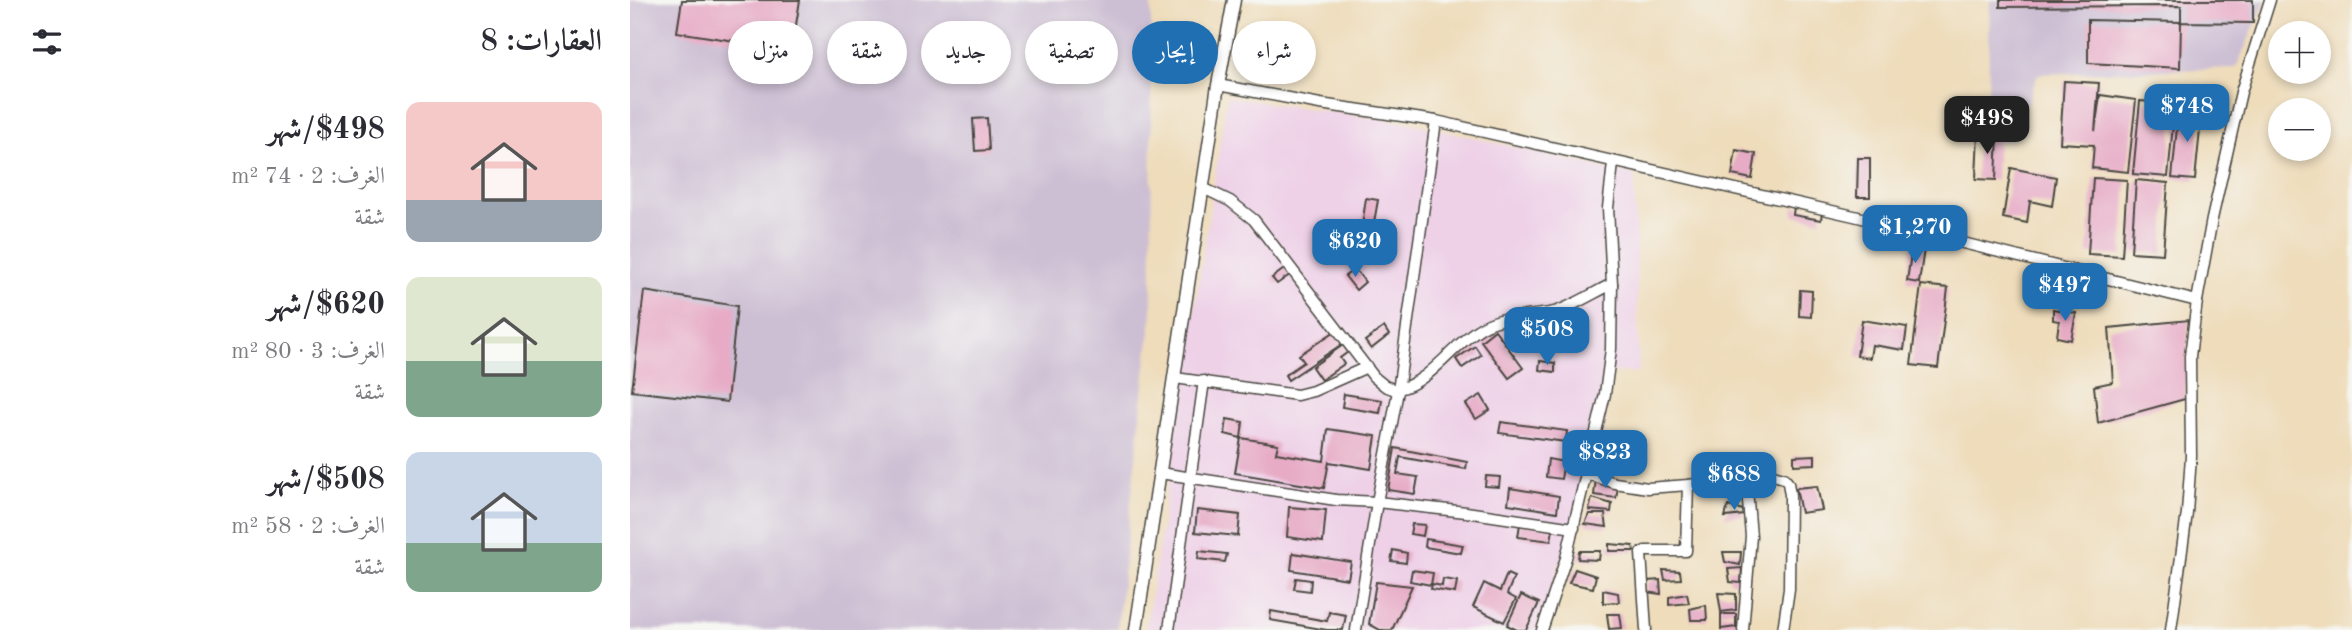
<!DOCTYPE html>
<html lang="ar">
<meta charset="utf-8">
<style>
:root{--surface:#fff;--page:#f7f7f7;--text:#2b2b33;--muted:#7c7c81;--accent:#1f6fb2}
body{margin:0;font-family:"Old Standard TT",Amiri,serif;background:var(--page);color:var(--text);direction:rtl;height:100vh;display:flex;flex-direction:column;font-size:26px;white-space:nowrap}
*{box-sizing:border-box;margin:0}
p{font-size:23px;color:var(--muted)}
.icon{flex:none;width:38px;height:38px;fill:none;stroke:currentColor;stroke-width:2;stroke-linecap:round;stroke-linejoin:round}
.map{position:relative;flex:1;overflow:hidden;direction:ltr}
.drawer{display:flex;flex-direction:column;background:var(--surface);width:630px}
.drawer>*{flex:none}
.banner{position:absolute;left:21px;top:21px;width:665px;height:63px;direction:rtl;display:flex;gap:14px}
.fabs{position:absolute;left:1638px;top:21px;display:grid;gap:14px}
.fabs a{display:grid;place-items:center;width:63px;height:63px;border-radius:50%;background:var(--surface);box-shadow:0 4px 10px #0003;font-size:35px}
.price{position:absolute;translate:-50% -60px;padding:0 16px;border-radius:14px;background:var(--accent);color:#fff;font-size:23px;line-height:46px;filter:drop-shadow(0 2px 4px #0008)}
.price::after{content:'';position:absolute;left:50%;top:42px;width:21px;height:16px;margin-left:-10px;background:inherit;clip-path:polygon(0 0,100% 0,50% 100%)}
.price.active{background:#222;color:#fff}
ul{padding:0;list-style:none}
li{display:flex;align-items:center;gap:21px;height:175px;padding:0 28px}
li span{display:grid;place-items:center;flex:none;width:196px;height:140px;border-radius:14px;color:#555}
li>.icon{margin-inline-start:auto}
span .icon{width:84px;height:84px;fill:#fffc;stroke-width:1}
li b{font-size:30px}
h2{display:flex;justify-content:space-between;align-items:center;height:84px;padding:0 28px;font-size:30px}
.pill{padding:0 24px;border-radius:32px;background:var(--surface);box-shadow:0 4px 10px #0003;font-size:24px;line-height:63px}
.pill.active{background:var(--accent);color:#fff}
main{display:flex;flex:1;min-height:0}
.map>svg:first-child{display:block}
.built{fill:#eed0e7}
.industrial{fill:#ccbed3}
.building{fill:#e7abc6}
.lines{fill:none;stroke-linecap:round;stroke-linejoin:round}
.minor-casing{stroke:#484640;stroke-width:13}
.tertiary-casing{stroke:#484640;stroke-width:15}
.minor{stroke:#fff;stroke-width:10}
.tertiary{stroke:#fff;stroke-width:12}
</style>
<main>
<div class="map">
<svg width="1722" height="630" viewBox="0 0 1722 630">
<rect width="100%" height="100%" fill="#f6f6f2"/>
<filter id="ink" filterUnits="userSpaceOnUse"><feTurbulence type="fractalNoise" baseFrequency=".0143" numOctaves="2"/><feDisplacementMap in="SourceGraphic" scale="14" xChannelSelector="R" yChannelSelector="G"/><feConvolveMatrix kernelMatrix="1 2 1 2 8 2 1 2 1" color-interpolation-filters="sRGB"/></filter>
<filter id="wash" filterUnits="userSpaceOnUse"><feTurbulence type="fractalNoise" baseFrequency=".00686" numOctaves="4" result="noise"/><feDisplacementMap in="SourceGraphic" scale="28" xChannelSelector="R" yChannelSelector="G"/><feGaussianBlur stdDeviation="1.57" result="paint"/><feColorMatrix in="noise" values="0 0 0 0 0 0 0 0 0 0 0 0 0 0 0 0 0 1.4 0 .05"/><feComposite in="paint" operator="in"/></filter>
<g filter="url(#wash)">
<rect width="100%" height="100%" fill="#eedcba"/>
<polygon class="built" points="597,97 780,123 1004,175 1009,372 983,372 972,436 942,530 906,630 516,630"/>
<g class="industrial">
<polygon points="0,0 521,0 522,312 487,630 0,630"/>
<polygon points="1360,0 1636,0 1606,68 1408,74 1384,139 1357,144"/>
</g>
<g id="blocks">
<g class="building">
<polygon points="52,0 170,0 162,50 47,32"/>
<polygon points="1370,0 1623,0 1623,23 1551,22 1550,68 1458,63 1458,20 1551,22 1551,6 1370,7"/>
<polygon points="1434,81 1469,83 1465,131 1470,95 1506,100 1498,172 1462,168 1464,145 1430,143"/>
<polygon points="1510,101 1545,104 1538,177 1503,174"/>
<polygon points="1549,107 1572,109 1565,180 1542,178"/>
<polygon points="357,118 359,150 345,151 343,119"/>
<polygon points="1348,133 1368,133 1366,180 1346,179"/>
<polygon points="1106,150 1126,154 1122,179 1102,175"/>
<polygon points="1228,158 1240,158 1240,197 1227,197"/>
<polygon points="1381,168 1426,177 1422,206 1400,201 1397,223 1373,218"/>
<polygon points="1463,178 1497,180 1492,256 1458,254"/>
<polygon points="1506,180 1538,183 1533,254 1501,252"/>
<polygon points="736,198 748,200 743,228 732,226"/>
<polygon points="1164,206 1192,211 1191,220 1163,215"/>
<polygon points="1278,231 1296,234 1293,247 1275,243"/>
<polygon points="1282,247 1294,249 1289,283 1277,281"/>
<polygon points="1417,266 1433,269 1429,293 1413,290"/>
<polygon points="657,267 661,274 647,284 642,278"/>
<polygon points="725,269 735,282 726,290 715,276"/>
<polygon points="1456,283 1465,284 1463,303 1454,302"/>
<polygon points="1291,285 1318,288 1308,368 1281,365"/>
<polygon points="1170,290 1182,291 1181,317 1169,316"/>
<polygon points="14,291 107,306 97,402 2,391"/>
<polygon points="1423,309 1446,313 1441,340 1427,337 1429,321 1423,320"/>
<polygon points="1232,320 1277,327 1274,350 1242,345 1240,358 1227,356"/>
<polygon points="1559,320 1555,399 1468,423 1464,386 1483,382 1479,328"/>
<polygon points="754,327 759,335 741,349 735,341"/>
<polygon points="865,330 893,368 879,378 851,341"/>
<polygon points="704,332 712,344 658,380 655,375 674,362 669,355"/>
<polygon points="713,345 718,352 710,358 714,364 691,380 682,367"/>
<polygon points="845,346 851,355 832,368 826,359"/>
<polygon points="910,361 925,363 925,372 909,370"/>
<polygon points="714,394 752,400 750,413 712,407"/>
<polygon points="851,395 860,410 846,419 836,404"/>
<polygon points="597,419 613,422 611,438 595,434"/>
<polygon points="871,422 937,431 936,442 869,433"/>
<polygon points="698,429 746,436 741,469 699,462 694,488 605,473 611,438 648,444 646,453 694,461"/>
<polygon points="765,448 837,462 836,469 770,457 767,474 788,477 785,494 758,490"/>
<polygon points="976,452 992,455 988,469 972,463"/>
<polygon points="1185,455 1185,464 1164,465 1164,456"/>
<polygon points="918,459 934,462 931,479 916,477"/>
<polygon points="856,476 870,477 869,487 855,486"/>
<polygon points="966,479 988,487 986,498 964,495"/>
<polygon points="1187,486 1192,510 1171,513 1166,488"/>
<polygon points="880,488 929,496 927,512 878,504"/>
<polygon points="962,498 982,504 981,512 959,510"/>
<polygon points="1098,506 1113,510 1114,515 1095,517"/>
<polygon points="659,507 696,510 693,542 657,537"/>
<polygon points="567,510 610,515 608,536 565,532"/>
<polygon points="959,514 975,514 977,527 955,524"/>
<polygon points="782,524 795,525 793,536 780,534"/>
<polygon points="890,524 923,529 921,541 888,537"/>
<polygon points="796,539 833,545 831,553 795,547"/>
<polygon points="979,544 1003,546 1004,551 979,551"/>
<polygon points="763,550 777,553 776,563 761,561"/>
<polygon points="569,551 597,554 595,562 568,559"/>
<polygon points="949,551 970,551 969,560 948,559"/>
<polygon points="1093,552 1111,552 1110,565 1095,562"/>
<polygon points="663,553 721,562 718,579 661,570"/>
<polygon points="1112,568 1111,583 1100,582 1098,569"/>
<polygon points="945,569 966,576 963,588 939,583"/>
<polygon points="782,570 803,573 801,585 780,581"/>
<polygon points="1033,570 1050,571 1051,579 1035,580"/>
<polygon points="877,574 884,577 877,594 886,599 874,622 843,607 854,583 870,591"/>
<polygon points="666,578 681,580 680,591 664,589"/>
<polygon points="813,579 827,581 825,593 801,589 802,584 812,586"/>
<polygon points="1030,580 1031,594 1016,592 1017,581"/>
<polygon points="746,582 782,586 762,630 750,630 739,624"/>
<polygon points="973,590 988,593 989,602 973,603"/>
<polygon points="1088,593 1106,594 1106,610 1091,612"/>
<polygon points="1057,594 1059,603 1039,605 1039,597"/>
<polygon points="891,595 909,603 896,630 887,630 877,625"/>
<polygon points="1076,605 1077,620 1061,620 1060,609"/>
<polygon points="641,611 697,621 699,612 716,615 713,630 697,630 640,620"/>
<polygon points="977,614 990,614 992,628 979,629"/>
<polygon points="1091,614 1106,614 1106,627 1091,629"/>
</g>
</g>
</g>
<g filter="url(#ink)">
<use href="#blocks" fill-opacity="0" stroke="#484640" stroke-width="2"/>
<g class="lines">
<g class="minor-casing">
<g id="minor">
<polyline points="588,85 690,104 806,121 1224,216 1567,301"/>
<path d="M573 188 600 201 624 220 744 377 755 386 768 391 769 389C799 382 821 348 846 331 870 314 897 318 924 312 938 309 967 291 982 284"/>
<polyline points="545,378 667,395 683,391 737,367"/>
<polyline points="530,473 706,500 747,502 836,512 944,528"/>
<polyline points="955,473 985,483 1018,488 1058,485 1143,475 1154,478 1158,483 1160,495 1159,589 1153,630"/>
<polyline points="539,630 574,381"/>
<polyline points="726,630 747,502 768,391 806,121"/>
<polyline points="912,630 936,558 975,394 981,349 982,284 978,208 983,163"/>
<polyline points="1016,630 1011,553 1015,551 1056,551 1058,485"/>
<polyline points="1113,630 1121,536 1116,478"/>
<polyline points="1541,630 1557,513 1561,456 1560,356 1567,301 1582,219 1611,92 1640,0"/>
</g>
</g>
<g class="tertiary-casing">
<polyline id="tertiary" points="506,630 588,85 604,0"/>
</g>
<use href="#minor" class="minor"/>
<use href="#tertiary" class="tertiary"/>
</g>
</g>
</svg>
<div class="fabs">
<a>+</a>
<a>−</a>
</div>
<b class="price" style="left:1557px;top:144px">$748</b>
<b class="price active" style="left:1357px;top:156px">$498</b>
<b class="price" style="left:1285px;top:265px">$1,270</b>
<b class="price" style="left:725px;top:279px">$620</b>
<b class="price" style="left:1435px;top:323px">$497</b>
<b class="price" style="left:917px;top:367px">$508</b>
<b class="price" style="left:975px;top:490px">$823</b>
<b class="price" style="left:1104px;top:512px">$688</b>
<div class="banner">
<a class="pill">شراء</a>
<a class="pill active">إيجار</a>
<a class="pill">تصفية</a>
<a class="pill">جديد</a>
<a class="pill">شقة</a>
<a class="pill">منزل</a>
</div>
</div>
<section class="drawer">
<h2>العقارات: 8<svg class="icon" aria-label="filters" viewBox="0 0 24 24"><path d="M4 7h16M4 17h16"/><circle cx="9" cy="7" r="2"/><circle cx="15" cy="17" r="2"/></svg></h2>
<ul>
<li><span style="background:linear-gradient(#f6c9c9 70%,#9aa5b1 0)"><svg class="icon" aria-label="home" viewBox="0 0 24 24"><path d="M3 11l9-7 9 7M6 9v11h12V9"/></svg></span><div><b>$498/شهر</b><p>الغرف: 2 · 74 m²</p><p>شقة</p></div></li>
<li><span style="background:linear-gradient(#dfe7d0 60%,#7fa58c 0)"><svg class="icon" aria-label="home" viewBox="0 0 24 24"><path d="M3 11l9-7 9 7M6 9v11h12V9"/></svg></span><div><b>$620/شهر</b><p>الغرف: 3 · 80 m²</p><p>شقة</p></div></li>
<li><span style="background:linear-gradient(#c9d6e8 65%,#7fa58c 0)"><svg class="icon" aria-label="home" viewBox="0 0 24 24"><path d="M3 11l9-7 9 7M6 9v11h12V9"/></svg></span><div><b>$508/شهر</b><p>الغرف: 2 · 58 m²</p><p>شقة</p></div></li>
</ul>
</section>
</main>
